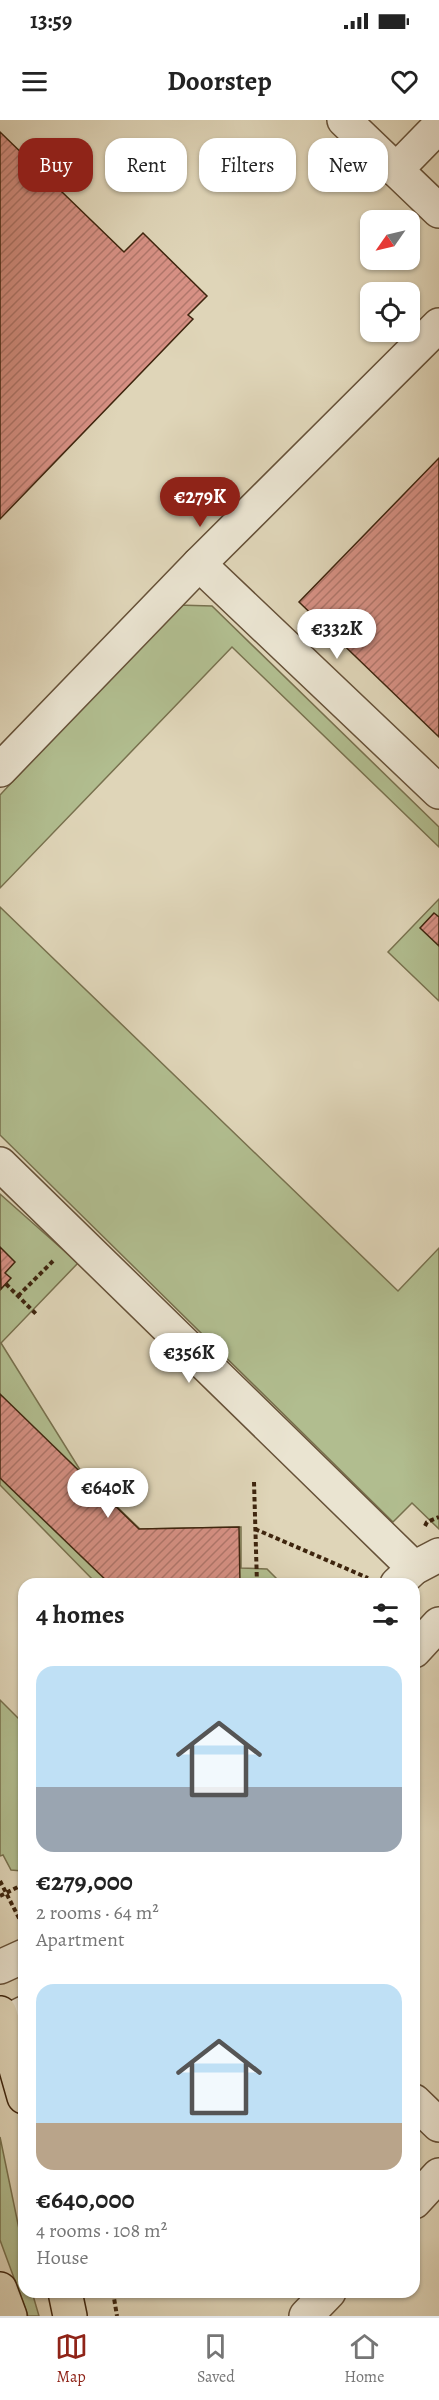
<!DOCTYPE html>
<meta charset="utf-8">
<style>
:root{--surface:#fff;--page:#f6f6f6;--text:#222;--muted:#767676;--line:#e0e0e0;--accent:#8f2418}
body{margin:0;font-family:Alegreya,serif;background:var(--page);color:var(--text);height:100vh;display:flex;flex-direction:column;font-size:22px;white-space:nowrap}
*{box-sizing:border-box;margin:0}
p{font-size:20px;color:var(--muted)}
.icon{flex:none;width:33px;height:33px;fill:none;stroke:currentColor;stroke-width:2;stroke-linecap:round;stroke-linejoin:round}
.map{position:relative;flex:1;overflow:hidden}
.details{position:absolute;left:18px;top:1458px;width:402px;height:720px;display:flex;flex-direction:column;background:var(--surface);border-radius:18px;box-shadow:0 2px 4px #0004}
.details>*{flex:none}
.hud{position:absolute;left:18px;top:18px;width:404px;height:54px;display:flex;gap:12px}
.needle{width:39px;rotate:236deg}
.tools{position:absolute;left:360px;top:90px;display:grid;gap:12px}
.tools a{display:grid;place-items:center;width:60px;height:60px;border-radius:12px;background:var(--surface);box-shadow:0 2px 4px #0004;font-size:30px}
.price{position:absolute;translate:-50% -51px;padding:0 14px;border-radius:21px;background:#fff;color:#222;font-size:20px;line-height:39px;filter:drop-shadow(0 2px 3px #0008)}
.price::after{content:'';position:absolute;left:50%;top:36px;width:18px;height:14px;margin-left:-9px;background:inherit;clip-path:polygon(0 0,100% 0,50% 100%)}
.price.active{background:var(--accent);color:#fff}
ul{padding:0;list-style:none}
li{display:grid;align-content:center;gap:12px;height:318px;padding:0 18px}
li span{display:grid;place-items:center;height:186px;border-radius:18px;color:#555}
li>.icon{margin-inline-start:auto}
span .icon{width:108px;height:108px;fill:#fffc;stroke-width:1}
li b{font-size:26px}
h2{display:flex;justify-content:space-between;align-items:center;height:72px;padding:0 18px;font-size:26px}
.tag{padding:0 21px;border-radius:18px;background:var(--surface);box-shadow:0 2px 4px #0004;font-size:21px;line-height:54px}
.tag.active{background:var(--accent);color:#fff}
.status{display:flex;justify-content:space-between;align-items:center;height:42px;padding:0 30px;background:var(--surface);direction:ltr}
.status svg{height:16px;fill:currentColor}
header{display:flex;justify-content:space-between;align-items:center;height:78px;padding:0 18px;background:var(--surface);font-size:27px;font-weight:700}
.tab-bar{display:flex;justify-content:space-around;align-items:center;height:84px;border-top:2px solid var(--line);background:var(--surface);font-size:16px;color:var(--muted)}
.tab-bar a{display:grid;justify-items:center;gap:3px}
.tab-bar .active{color:var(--accent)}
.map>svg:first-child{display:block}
.green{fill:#b1bd8f;stroke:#78714e;stroke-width:1.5}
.building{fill:url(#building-hatch);stroke:#3e250e;stroke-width:1.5}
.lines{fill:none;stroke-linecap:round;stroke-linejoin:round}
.minor-casing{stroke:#665138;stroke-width:36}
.major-casing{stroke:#3e250e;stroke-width:36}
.path{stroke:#3e250e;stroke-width:4;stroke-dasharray:4.5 3;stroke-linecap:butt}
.minor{stroke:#eae4d1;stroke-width:33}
.major{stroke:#dfd5b8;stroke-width:33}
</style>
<div class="status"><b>13:59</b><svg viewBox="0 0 49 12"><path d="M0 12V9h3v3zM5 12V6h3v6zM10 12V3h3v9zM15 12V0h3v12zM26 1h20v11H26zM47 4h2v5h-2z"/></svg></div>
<header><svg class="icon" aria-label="menu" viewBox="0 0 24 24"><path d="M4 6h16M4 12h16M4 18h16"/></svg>Doorstep<svg class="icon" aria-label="heart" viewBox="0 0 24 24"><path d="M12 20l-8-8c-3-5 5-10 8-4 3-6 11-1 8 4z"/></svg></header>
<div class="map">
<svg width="439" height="2196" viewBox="0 0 439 2196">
<defs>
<pattern id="building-hatch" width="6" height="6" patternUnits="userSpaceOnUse" patternTransform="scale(1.5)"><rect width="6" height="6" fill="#d79185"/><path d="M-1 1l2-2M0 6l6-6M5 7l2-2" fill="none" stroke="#b0766b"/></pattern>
</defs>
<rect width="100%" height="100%" fill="#dfd5b8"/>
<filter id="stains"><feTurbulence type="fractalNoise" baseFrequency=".00333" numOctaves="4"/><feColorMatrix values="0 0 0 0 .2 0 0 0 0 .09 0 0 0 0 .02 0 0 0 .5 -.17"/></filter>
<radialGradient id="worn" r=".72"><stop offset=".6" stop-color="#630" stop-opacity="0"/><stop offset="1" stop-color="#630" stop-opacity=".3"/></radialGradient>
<g class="green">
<polygon points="177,485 212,486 439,707 439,727 232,527 0,768 0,675"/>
<polygon points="439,779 439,881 388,832"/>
<polygon points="0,787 398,1171 439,1128 439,1409 412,1383 393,1402 0,1015"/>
<polygon points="0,1074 78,1143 1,1223 82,1353 140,1409 241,1407 241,1448 267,1449 282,1464 97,1464 0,1365"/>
<polygon points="0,1580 24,1604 22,1751 11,1750 3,1735 0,1736"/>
<polygon points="0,2017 24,2133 24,2172 32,2172 39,2196 28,2196 0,2120"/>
</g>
<g class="building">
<polygon points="0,12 124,132 143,113 207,176 188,195 193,199 0,399"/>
<polygon points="439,338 439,617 299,482"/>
<polygon points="434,793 439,797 439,826 420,808"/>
<polygon points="0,1127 15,1142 5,1153 11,1158 1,1169"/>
<polygon points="0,1274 139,1409 239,1407 240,1464 110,1464 0,1358"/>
</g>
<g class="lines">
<g class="minor-casing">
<g id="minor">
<polyline points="344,0 439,91"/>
<polyline points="396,50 439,6"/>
<polyline points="199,444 439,672"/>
<polyline points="0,650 199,444 439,205"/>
<polyline points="0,1044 414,1448"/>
<polyline points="397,1464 414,1448 439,1435"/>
<polyline points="414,1531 439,1504"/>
<polyline points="0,1847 24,1836"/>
<polyline points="0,1905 24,1893"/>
<polyline points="414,1981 439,2005"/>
<polyline points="414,2082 439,2055"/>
<polyline points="306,2196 329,2172"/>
</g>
</g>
<g class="major-casing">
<g id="major">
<polyline points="0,1893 24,1977"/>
<polyline points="0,2169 10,2196"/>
<polyline points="65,2172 70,2196"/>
</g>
</g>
<g class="path">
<polyline points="6,1164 37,1195"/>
<polyline points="18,1176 54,1140"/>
<polyline points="254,1362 257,1464"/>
<polyline points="425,1406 427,1402 439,1397"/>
<polyline points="255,1409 368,1458"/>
<polyline points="0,1761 22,1804"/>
<polyline points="0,1776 24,1764"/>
<polyline points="113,2172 117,2196"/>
</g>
<use href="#minor" class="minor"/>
<use href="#major" class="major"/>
</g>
<rect width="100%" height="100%" filter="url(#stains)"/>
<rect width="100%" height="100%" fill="url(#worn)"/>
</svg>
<div class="tools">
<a><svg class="needle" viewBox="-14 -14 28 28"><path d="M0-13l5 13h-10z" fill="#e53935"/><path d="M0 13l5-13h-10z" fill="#767676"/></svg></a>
<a><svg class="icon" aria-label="locate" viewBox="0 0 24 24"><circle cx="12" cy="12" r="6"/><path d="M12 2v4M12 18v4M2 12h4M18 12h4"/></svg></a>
</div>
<b class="price active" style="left:200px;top:408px">€279K</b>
<b class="price" style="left:337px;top:540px">€332K</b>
<b class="price" style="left:189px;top:1264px">€356K</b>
<b class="price" style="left:108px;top:1399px">€640K</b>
<div class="hud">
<a class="tag active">Buy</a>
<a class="tag">Rent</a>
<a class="tag">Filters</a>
<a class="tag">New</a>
</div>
<section class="details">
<h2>4 homes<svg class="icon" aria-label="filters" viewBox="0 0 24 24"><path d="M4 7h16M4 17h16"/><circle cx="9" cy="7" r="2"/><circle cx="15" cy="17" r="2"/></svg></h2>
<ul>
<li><span style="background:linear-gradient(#bfe0f5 65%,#9aa5b1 0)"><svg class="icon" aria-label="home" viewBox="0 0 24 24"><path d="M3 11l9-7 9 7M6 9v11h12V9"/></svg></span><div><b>€279,000</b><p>2 rooms · 64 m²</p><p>Apartment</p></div></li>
<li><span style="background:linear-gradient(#bfe0f5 75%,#b9a48a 0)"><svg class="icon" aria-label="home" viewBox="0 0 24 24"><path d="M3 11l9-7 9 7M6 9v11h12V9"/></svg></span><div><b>€640,000</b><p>4 rooms · 108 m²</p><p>House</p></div></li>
</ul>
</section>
</div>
<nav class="tab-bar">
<a class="active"><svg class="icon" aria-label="map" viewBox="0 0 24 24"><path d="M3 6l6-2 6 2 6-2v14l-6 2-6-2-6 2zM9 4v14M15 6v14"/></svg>Map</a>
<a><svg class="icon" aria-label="saved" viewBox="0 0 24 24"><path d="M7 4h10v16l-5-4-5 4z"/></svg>Saved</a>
<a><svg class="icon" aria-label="home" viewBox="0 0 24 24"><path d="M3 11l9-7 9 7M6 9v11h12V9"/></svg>Home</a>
</nav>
